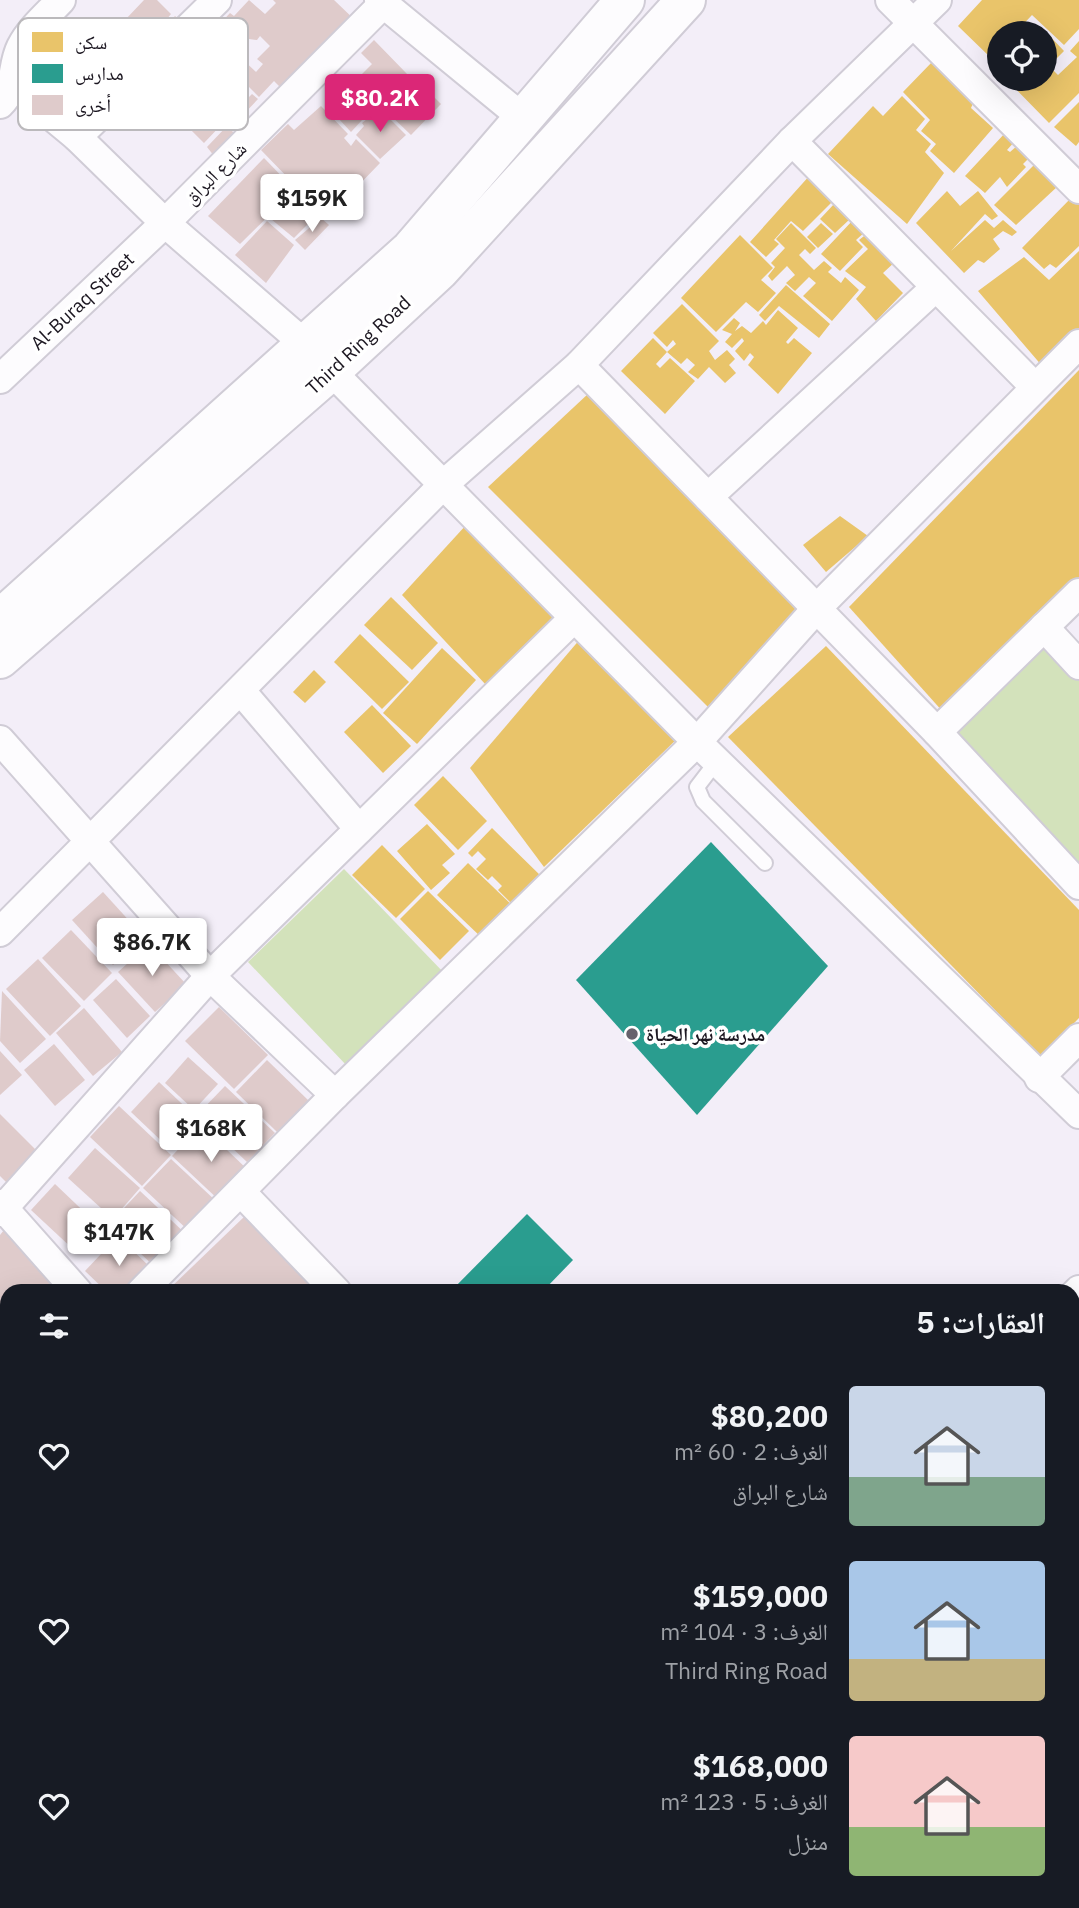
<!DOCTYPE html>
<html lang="ar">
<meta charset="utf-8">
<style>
:root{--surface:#171b24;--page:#20242c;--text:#f1f3f6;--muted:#9ea1a6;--accent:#db2777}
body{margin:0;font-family:"IBM Plex Sans","Noto Naskh Arabic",sans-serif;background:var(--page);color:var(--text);direction:rtl;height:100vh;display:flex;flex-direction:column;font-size:26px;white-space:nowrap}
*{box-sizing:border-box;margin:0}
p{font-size:23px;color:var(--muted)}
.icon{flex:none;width:38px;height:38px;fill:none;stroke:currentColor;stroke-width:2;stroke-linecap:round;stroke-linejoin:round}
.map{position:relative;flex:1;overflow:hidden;direction:ltr}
.drawer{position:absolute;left:0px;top:1284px;width:1080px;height:625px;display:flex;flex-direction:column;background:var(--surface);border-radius:21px 21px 0 0;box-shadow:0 7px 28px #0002;direction:rtl}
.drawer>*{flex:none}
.fabs{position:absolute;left:987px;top:21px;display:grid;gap:14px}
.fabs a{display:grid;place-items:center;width:70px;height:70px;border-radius:50%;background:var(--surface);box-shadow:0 7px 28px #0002;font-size:35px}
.price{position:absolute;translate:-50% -60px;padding:0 16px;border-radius:7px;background:#fff;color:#222;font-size:23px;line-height:46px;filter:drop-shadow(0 2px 4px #0008)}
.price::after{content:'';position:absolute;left:50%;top:42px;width:21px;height:16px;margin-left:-10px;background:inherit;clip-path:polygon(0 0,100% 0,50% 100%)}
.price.on{background:var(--accent);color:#fff}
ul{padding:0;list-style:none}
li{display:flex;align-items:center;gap:21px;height:175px;padding:0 35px}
li span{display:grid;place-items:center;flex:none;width:196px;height:140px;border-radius:7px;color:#555}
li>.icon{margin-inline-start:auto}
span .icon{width:84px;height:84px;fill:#fffc;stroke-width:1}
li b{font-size:30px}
h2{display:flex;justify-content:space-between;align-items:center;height:84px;padding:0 35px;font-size:30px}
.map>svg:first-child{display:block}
.green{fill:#d3e2bb}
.homes{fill:#e9c46a}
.schools{fill:#2a9d8f}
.building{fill:#dfcbcb;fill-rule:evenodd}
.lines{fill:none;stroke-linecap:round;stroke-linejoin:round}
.lane-casing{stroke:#d0ccd6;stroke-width:18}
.street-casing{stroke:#d0ccd6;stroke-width:32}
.highway-casing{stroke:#d0ccd6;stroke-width:42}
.lane{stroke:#fdfcfe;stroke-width:14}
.street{stroke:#fdfcfe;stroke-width:28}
.highway{stroke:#fdfcfe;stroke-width:38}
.poi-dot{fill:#67626c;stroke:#fff;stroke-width:2.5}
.labels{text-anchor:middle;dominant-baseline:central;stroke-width:7;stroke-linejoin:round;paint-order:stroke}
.street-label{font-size:19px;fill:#1c1721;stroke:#fff}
.poi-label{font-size:19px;font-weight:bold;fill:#1c1721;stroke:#fff;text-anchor:start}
.key{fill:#fff;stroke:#bbb9bc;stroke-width:2}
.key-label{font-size:19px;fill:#1c1721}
</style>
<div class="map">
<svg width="1079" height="1908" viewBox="0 0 1079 1908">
<rect width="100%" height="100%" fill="#f3eef8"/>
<g class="green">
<polygon points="1044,627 1079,665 1079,884 937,731"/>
<polygon points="344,869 446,975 349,1068 248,962"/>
</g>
<g class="homes">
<polygon points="982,0 1079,0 1079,29 1064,45 1032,15 1015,33 999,33 999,72 989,62 992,59 958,26"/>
<polygon points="1045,31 1064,51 1049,66 1058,75 1077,57 1070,51 1079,41 1079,93 1049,123 1006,79 1045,79"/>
<polygon points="933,61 974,101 971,108 993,128 954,173 930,151 936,144 921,131 930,120 903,92"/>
<polygon points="902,96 925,119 916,130 931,144 925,152 944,173 907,224 828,154 873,106 883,116"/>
<polygon points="1079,102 1079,142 1076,146 1054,127"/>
<polygon points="1006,132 1015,141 1007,150 1010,152 1018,145 1030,157 1023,164 1026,167 1007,187 1000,177 985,193 965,176"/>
<polygon points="1037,162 1058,186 1016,225 994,205"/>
<polygon points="811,174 835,199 803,231 791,221 774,240 779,244 766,257 750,242"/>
<polygon points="947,191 960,206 978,191 998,216 992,220 985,214 951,251 985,220 994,228 1003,220 1017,232 1012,236 1003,231 993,239 1000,249 984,263 978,260 964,273 916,223"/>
<polygon points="1072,197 1079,204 1079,246 1056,268 1050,264 1044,269 1022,248"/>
<polygon points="835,203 851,218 835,233 820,219"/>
<polygon points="854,219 866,231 856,240 863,247 840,271 821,254"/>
<polygon points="791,223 816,248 810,254 805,249 799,255 814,270 824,261 832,268 828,272 841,283 845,277 859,290 832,321 803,296 816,283 809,277 795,291 786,283 795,275 787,266 772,281 768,276 775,267 771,263 785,248 776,239"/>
<polygon points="821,223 833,234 818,248 807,237"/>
<polygon points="868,233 897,260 883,273 903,293 876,321 856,299 866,287 845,271 868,249 859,240"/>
<polygon points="740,235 773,268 761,280 776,293 758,312 746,302 716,332 681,298"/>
<polygon points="1079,251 1079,332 1043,367 978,291 1024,257 1049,280"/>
<polygon points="786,285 830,324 819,338 779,306 765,321 759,315"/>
<polygon points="682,304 719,341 709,351 715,360 727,350 735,359 729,365 736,373 725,383 709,367 698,379 688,372 695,365 687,358 681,364 667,352 676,344 673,340 667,347 653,333"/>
<polygon points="778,310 798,328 786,342 788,344 794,338 812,353 778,394 748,365 754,357 750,353 744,361 735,351 744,341 742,338 732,348 725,342 732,334 722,330 734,318 740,323 735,331 742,326 751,333 763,321 766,325"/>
<polygon points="653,338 667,352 656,364 660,368 670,358 695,381 665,414 621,371"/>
<polygon points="1079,370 1079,577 944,713 849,607"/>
<polygon points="589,393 797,609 709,708 488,487"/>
<polygon points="840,516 868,536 826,572 803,545"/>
<polygon points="467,524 559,614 487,686 402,595"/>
<polygon points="391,597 438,643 412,670 364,625"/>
<polygon points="360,634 409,682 382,709 334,662"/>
<polygon points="581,638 679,737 544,867 470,768"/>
<polygon points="826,646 1079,910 1079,1018 1041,1057 728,737"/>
<polygon points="442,648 476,680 417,744 383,713"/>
<polygon points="314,670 326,682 305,703 293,692"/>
<polygon points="372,705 411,746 383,773 344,732"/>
<polygon points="443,776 487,821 458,850 414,805"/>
<polygon points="427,824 455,854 442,865 450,873 431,890 397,851"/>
<polygon points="492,828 543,878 515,907 498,890 502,886 492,876 488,880 476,869 486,859 478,851 472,857 468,853"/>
<polygon points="382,845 425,889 396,918 352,875"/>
<polygon points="468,863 514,907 483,939 437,895"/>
<polygon points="428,891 469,931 440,960 400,919"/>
</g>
<g class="schools">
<polygon points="711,842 828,966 697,1115 576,980"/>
<polygon points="527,1214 573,1260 542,1292 450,1292"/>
</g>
<g class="building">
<polygon points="144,0 157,0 171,14 157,31 159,33 175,16 185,25 159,49 126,19"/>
<path d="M249 0 265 14 276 3 273 0H334L358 23 283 90 274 81 259 97 235 73 219 89 212 83 201 93 179 71 220 29 217 27 230 13 234 16ZM225 35 240 49 249 39 257 40 260 36 270 46 257 59 263 64 256 72 239 56 229 66 217 54 223 48 218 43Z"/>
<polygon points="374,40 408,75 378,106 354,82 372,64 361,53"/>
<polygon points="235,76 249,89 233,105 236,110 252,94 258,99 242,116 250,123 241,134 217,112 236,91 228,83"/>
<polygon points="416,79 441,104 411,135 385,110"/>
<polygon points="350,83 375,106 351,132 325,104"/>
<polygon points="321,106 348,134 344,138 351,146 356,139 380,163 327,218 261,150 288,124 294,130"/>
<polygon points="380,109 406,135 380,159 356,135 364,126 362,123"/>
<polygon points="216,115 224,122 204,143 189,128 200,116 208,123"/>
<polygon points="227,126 240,139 218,161 207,147"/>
<polygon points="264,158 295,190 240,244 208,216"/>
<polygon points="298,194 318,214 294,238 271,219"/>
<polygon points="321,218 329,225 305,250 295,240"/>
<polygon points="267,221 294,245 266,283 235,255"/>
<polygon points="103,892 144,937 113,965 72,920"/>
<polygon points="71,930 112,973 84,1001 42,958"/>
<polygon points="149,944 186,984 155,1012 118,972"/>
<polygon points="38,959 81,1006 50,1036 6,989"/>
<polygon points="116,979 150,1016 127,1038 93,1000"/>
<polygon points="2,991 46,1039 20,1063 0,1041"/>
<polygon points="219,1007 268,1055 234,1089 185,1041"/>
<polygon points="84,1008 122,1052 93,1076 56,1033"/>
<polygon points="54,1044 85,1080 55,1106 24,1070"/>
<polygon points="0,1051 22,1075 0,1095"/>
<polygon points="188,1057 218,1084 194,1110 165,1083"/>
<polygon points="267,1060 309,1101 277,1132 236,1092"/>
<polygon points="159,1082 199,1120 171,1150 131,1112"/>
<polygon points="225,1086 275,1133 247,1162 197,1115"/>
<polygon points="119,1106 171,1155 142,1186 90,1137"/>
<polygon points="0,1114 38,1152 7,1183 0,1176"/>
<polygon points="201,1125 250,1172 221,1202 172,1156"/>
<polygon points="95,1148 140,1188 113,1219 68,1178"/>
<polygon points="171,1159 217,1202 190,1232 143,1188"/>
<polygon points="55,1184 98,1225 74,1250 31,1210"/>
<polygon points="140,1191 187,1235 156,1268 109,1224"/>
<polygon points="245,1216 317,1292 166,1292"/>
<polygon points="4,1230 64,1292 7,1292 7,1410 0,1417 0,1235"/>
<polygon points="118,1236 152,1269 131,1292 107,1292 85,1271"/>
<polygon points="0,1478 7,1485 7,1642 0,1648"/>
<polygon points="1079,1666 1079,1702 1073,1708 1073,1672"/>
<polygon points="1073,1795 1079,1801 1079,1908 991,1908 984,1902 1073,1902"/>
<polygon points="0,1802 7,1809 7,1877 0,1884"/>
<polygon points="24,1902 99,1902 105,1908 18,1908"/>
<polygon points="153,1902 209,1902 204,1908 159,1908"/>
<polygon points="268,1902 344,1902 350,1908 262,1908"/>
<polygon points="525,1902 589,1902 594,1908 520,1908"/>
<polygon points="622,1902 710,1902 704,1908 628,1908"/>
<polygon points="775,1902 797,1902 802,1908 768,1908"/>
<polygon points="803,1902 840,1902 834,1908 808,1908"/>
<polygon points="847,1902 881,1902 887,1908 840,1908"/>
<polygon points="912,1902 921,1902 927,1908 906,1908"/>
</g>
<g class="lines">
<g class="lane-casing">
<polyline id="lane" points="717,761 697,787 703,801 765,863"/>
</g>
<g class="street-casing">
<g id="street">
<polyline points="379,0 524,119"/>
<polyline points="890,0 1079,189"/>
<polyline points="13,84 77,137 165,223 306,345"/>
<path d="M0 104C17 88 11 67 21 47 30 29 48 14 61 0"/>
<polyline points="77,137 217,0"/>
<polyline points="792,141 1035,387"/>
<polyline points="579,365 937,732 1079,885"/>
<polyline points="331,371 697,742 1079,1114"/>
<polyline points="0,379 165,223 383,4"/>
<polyline points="708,497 936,287"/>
<polyline points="1044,627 1079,665"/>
<polyline points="241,691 359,829"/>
<polyline points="937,732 1079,593"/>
<polyline points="0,740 210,976 335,1095"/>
<polyline points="0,932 444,484 579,365 792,141 937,0"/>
<polyline points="1039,1078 1079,1038"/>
<polyline points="241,1192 337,1292"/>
<polyline points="0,1204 78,1292"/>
<polyline points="0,1212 210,976 574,618"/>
<polyline points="141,1292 335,1095 697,742 817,608 1079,344"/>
<polyline points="1073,1296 1079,1290"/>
<polyline points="0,1435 7,1428"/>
<polyline points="0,1464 7,1471"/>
<polyline points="1073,1751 1079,1745"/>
<polyline points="1073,1771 1079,1777"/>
<polyline points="0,1790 7,1797"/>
<polyline points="113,1902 118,1908"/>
<polyline points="357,1902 362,1908"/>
<polyline points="946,1902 952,1908"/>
<polyline points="2,1908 8,1902"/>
<polyline points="215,1908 221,1902"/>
<polyline points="453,1908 459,1902"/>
<polyline points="722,1908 727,1902"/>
</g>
</g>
<g class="highway-casing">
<g id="highway">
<polyline points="0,619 411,249 625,0"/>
<polyline points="0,659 331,371 440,270 686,0"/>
</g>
</g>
<use href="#lane" class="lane"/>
<use href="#street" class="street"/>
<use href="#highway" class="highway"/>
</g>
<circle class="poi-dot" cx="632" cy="1034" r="7"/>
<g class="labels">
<g class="street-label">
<text transform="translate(215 173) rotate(-45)">شارع البراق</text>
<text transform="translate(82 301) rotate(-43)">Al-Buraq Street</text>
<text transform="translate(358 345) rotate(-43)">Third Ring Road</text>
</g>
<g class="poi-label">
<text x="646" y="1034">مدرسة نهر الحياة</text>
</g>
</g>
<rect x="18" y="18" width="230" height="112" rx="10" class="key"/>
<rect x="32" y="32" width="31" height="20" fill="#e9c46a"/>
<rect x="32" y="64" width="31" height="19" fill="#2a9d8f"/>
<rect x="32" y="95" width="31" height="20" fill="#dfcbcb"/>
<g class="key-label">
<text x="75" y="49">سكن</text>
<text x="75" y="80">مدارس</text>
<text x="75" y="112">أخرى</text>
</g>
</svg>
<div class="fabs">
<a><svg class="icon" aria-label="locate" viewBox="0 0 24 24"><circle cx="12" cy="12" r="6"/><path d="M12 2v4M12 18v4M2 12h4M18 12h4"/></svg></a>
</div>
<b class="price on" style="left:380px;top:134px">$80.2K</b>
<b class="price" style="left:312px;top:234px">$159K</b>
<b class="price" style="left:152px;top:978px">$86.7K</b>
<b class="price" style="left:211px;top:1164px">$168K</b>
<b class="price" style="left:119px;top:1268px">$147K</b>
<section class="drawer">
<h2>العقارات: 5<svg class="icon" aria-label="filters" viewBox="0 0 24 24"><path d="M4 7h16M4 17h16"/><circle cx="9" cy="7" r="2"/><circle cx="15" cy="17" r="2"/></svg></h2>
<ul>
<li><span style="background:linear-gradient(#c9d6e8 65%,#7fa58c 0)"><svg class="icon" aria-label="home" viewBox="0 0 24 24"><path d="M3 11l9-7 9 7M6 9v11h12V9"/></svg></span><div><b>$80,200</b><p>الغرف: 2 · 60 m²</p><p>شارع البراق</p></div><svg class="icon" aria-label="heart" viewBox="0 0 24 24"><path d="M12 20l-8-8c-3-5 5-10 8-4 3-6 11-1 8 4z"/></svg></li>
<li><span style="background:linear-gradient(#a9c7e8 70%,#c2b280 0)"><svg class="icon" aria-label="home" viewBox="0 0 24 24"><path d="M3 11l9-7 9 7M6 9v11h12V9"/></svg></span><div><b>$159,000</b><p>الغرف: 3 · 104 m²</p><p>Third Ring Road</p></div><svg class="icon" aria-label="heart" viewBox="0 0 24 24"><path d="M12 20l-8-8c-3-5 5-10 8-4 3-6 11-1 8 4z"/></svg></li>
<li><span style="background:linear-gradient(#f6c9c9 65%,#8fb573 0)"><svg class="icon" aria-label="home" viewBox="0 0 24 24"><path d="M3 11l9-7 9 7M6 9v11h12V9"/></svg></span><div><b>$168,000</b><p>الغرف: 5 · 123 m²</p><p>منزل</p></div><svg class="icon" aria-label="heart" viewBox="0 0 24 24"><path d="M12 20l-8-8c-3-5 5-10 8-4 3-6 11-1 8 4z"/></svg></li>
</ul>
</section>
</div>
